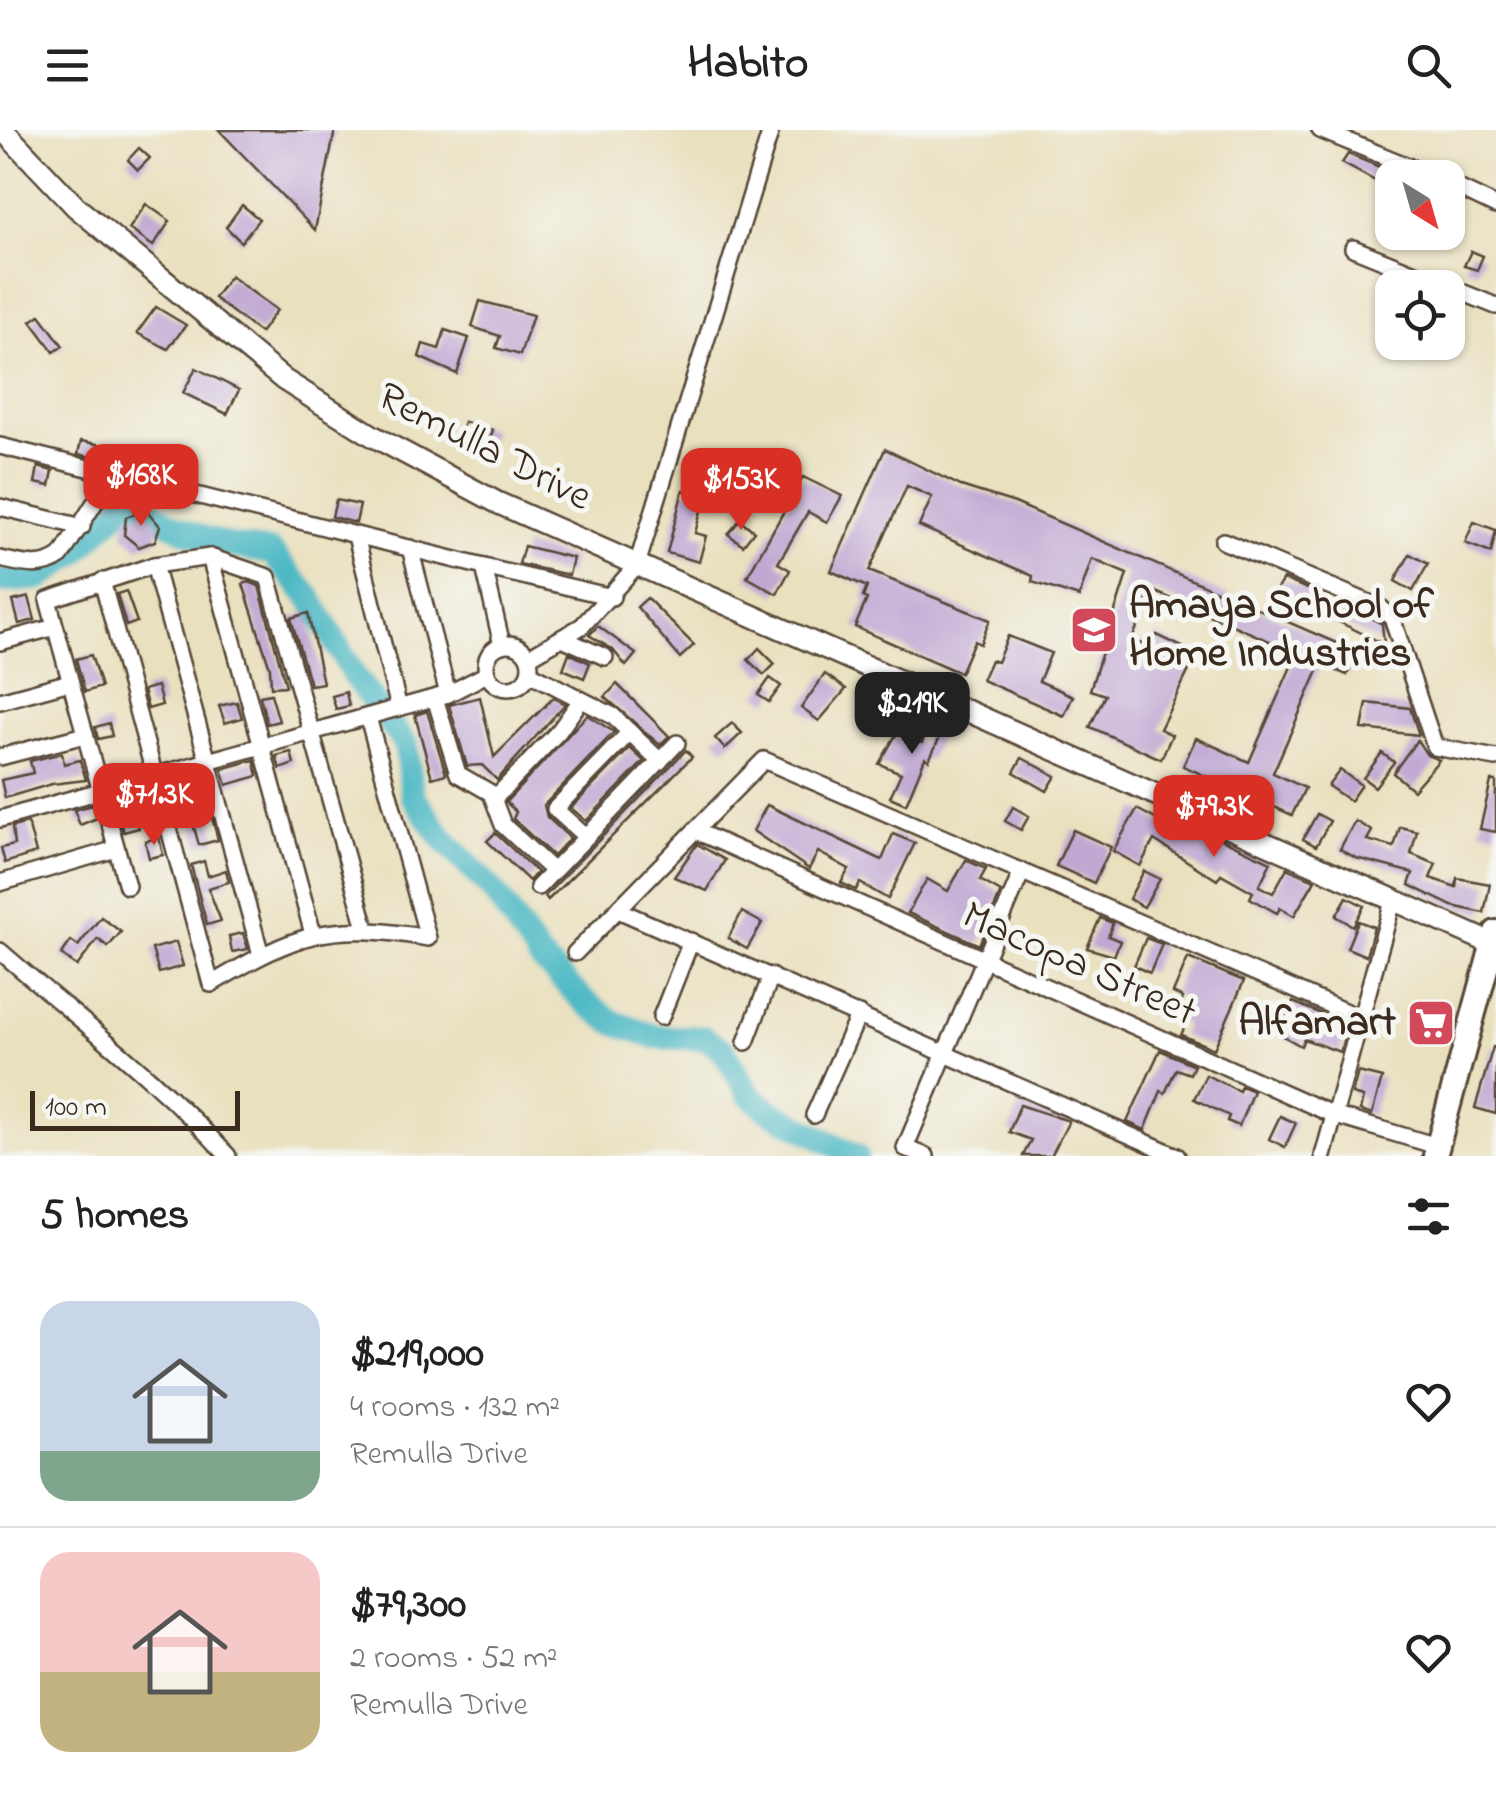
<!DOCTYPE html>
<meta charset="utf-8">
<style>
:root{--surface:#fff;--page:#f2f2f2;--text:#222;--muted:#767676;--line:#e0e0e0;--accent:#d93025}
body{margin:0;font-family:"Indie Flower",sans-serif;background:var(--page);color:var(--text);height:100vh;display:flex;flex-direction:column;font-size:38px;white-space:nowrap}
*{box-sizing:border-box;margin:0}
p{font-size:32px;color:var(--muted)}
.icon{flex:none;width:55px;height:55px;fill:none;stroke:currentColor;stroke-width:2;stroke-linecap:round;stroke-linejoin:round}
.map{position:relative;height:1026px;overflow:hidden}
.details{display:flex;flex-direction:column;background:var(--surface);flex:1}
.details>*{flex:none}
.needle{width:65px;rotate:143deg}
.fabs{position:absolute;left:1375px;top:30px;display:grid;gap:20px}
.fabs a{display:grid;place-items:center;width:90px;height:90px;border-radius:20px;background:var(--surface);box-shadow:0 2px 8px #0004;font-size:50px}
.scale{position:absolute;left:30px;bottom:25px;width:210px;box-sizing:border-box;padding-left:10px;border:5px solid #3b2a1e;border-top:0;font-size:28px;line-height:35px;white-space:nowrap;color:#3b2a1e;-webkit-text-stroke:8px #f6f6f2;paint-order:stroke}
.price{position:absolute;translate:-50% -85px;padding:0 22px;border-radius:20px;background:var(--accent);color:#fff;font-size:32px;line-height:65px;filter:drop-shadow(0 2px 5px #0008)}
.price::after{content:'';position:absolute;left:50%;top:60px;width:30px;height:22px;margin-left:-15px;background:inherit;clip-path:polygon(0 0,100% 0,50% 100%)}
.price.selected{background:#222;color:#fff}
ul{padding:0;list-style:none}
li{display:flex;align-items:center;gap:30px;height:250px;padding:0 40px}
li+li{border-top:2px solid var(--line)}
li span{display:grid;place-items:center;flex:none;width:280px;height:200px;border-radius:30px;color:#555}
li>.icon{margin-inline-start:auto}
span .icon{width:120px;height:120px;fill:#fffc;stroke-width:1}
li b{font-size:42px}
h2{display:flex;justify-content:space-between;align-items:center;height:120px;padding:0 40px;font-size:42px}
header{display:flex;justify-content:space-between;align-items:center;height:130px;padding:0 40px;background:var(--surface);font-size:45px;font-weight:700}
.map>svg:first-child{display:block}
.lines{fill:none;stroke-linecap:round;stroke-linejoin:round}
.river{stroke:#49b7c3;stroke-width:25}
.building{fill:#c0a8d3}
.street-casing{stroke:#554536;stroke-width:20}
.secondary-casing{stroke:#554536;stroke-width:25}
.primary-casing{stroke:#554536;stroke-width:28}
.street{stroke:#fff;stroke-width:15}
.secondary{stroke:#fff;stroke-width:20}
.primary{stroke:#fff;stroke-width:22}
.labels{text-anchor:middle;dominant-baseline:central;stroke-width:10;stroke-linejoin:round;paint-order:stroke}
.street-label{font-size:42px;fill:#3b2a1e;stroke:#f6f6f2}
.poi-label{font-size:42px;font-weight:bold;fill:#3b2a1e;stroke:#f6f6f2;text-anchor:start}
</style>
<header><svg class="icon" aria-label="menu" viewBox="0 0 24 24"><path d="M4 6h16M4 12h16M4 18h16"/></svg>Habito<svg class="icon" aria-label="search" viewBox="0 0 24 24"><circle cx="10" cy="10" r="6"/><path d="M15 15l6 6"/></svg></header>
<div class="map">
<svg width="1496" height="1026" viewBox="0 0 1496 1026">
<rect width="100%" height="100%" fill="#f6f6f2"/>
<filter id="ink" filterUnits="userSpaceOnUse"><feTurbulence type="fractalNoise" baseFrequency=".01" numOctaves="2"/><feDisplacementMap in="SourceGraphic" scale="20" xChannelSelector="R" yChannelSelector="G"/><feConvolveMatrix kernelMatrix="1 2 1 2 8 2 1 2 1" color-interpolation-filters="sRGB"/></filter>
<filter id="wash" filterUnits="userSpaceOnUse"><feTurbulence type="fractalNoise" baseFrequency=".0048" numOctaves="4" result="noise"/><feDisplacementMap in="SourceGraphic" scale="40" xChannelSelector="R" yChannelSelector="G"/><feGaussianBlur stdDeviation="2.25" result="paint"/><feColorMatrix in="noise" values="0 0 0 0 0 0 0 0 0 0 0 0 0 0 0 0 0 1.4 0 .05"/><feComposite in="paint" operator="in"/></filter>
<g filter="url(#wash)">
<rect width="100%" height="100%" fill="#e9e0be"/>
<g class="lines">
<path class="river" d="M0 451 41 448 77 422 127 371C154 377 149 382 170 393 204 411 233 418 271 422L311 469 354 546 406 615 412 665 444 710 493 761 539 827 585 872 613 892 656 907 704 908 723 920 749 964 768 980 856 1026"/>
</g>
<g id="blocks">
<g class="building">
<polygon points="219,0 335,0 315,100"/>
<polygon points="139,18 150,28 138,40 128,30"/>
<polygon points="1348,24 1397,44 1390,59 1342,33"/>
<polygon points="146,74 170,91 153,116 129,99"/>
<polygon points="242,75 259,89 241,112 226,97"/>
<polygon points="1471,121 1483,126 1477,140 1464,136"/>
<polygon points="230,146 277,180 260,203 214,168"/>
<polygon points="480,171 533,185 520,225 496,218 500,206 472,197"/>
<polygon points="156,177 186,195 168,219 137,203"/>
<polygon points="40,185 63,216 54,222 31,191"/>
<polygon points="445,200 469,208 457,244 419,227 423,214 439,219"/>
<polygon points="196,238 239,260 227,284 183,263"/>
<polygon points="464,292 493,300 484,326 456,317"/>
<polygon points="81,311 102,315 99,329 78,324"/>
<polygon points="885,319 961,356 1015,373 1357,522 1347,545 1321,534 1273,643 1305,658 1292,685 1183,636 1196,608 1249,632 1297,523 1151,460 1132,510 1151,517 1157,505 1197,524 1160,599 1172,605 1161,629 1090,597 1105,565 1090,560 1127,444 1092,429 1079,467 1032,452 1033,446 919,396 932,367 907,356 869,441 990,490 980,514 974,511 960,543 855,497 867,469 863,467 867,457 831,441"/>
<polygon points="38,337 53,341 50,356 35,353"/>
<polygon points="803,347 842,366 827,392 808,382 778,433 790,440 777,464 747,447"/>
<polygon points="683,360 705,366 695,403 706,406 699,432 667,423"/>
<polygon points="336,370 360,375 356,393 332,387"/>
<polygon points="146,380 160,396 155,411 139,417 124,405 126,387"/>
<polygon points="740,390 754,401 743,415 728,404"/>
<polygon points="1474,392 1496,400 1491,423 1465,413"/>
<polygon points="524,416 573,428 569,445 519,434"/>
<polygon points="1410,424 1428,434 1413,461 1395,451"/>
<polygon points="1283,449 1315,462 1306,477 1274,464"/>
<polygon points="249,452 259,456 286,556 271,557 270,538 243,454"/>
<polygon points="126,461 137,492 126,496 117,464"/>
<polygon points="29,467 35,490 19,494 13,471"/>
<polygon points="647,468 694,515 680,528 637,477"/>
<polygon points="1348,476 1382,494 1384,514 1339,492"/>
<polygon points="308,483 323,553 317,554 310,555 291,488"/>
<polygon points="598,496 636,524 626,536 613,520 589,505"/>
<polygon points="1008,506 1051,523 1039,551 1073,566 1064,586 982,550 991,530 997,532"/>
<polygon points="759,518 775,534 764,545 748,530"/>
<polygon points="569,523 590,533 584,548 563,539"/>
<polygon points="91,525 101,557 85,562 76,529"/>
<polygon points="825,544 846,559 819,591 801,578"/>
<polygon points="770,548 781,556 769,572 758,565"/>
<polygon points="617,554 669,606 660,615 605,567"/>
<polygon points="157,556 162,575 148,579 143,560"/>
<polygon points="346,562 349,576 336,579 332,566"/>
<polygon points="271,564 279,591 267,594 260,566"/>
<polygon points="480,567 494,627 553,568 565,574 497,650 482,635 467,636 449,575"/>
<polygon points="237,572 242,588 225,593 219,576"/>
<polygon points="1367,573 1410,578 1419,605 1362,599"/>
<polygon points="427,581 446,644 432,648 415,585"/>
<polygon points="935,582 949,588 929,630 925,628 906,674 890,667 901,643 879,634 897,603 922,613"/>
<polygon points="587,585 614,602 544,675 547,687 570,708 553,726 513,689 516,682 506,672"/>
<polygon points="109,593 112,606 98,609 95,597"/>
<polygon points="732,593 742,603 725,619 715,608"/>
<polygon points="1417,610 1427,625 1439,630 1413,660 1393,643"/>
<polygon points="630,618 644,631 586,691 571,678"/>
<polygon points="686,620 692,627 548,770 545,766"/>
<polygon points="291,622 294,634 280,639 276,626"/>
<polygon points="62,623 64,634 80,630 86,650 52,654 5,668 1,650 33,643 30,631"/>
<polygon points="1382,623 1394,632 1375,657 1363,648"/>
<polygon points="1022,628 1056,646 1047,661 1014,642"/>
<polygon points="254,630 258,646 227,655 222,639"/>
<polygon points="1340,640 1361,655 1350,671 1328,656"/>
<polygon points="1491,651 1496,651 1496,702 1480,699"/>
<polygon points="147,660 151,676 134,681 130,664"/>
<polygon points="186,665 190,679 176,683 173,669"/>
<polygon points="93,675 97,688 80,695 74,680"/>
<polygon points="767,675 882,730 893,704 915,713 888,769 860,753 856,760 841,753 849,739 818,722 809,739 753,701"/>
<polygon points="1013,677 1029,686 1021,700 1005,691"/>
<polygon points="1137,679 1181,703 1187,693 1271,732 1259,756 1273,763 1287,738 1315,750 1294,786 1280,778 1277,783 1250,768 1253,762 1221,744 1217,750 1154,710 1140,736 1113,721"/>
<polygon points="1317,684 1330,691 1316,716 1303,709"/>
<polygon points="135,685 139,698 124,702 120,689"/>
<polygon points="212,688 218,710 199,715 193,694"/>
<polygon points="1355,691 1372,701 1367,710 1394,717 1400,697 1417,701 1411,724 1436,734 1430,748 1456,757 1457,748 1490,754 1484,783 1452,776 1409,755 1413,743 1356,728 1340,719"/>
<polygon points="28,693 36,723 5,733 1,718 14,715 12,697"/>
<polygon points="1073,700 1111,717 1094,753 1056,736"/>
<polygon points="495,703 537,742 529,751 487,711"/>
<polygon points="159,708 163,725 149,728 145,711"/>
<polygon points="697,714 725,730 707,761 674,747"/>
<polygon points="966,730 986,739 980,750 1001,762 979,815 908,783 927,749 948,761"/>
<polygon points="204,731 208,746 226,740 229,752 208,758 221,791 207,795 191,735"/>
<polygon points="1144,741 1160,749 1144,777 1129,769"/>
<polygon points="1347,767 1364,776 1353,796 1336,786"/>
<polygon points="742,782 762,793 747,819 728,808"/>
<polygon points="101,787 121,802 108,817 98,809 77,836 61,825 71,811 78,816"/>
<polygon points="1100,788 1113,793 1108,806 1120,811 1114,826 1087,818"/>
<polygon points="1358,791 1374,797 1366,826 1347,818"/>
<polygon points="243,803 248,819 232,822 229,806"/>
<polygon points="1146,808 1162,814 1150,843 1134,836"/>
<polygon points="176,812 183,836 159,843 152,819"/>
<polygon points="1188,828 1244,851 1214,919 1181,905 1186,894 1174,889 1183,868 1173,863"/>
<polygon points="1293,872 1347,895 1340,922 1304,909 1301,916 1283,906 1287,897 1282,894"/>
<polygon points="1419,877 1450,885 1444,909 1413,901"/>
<polygon points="1493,917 1496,918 1496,984 1475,978"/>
<polygon points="1160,920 1194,935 1190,944 1176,939 1165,963 1161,961 1145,1000 1127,992"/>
<polygon points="1358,942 1382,948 1372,985 1360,981 1363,967 1352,964"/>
<polygon points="1206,945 1239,961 1241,956 1253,961 1239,996 1227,991 1229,986 1194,969"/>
<polygon points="1020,975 1069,991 1051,1026 1023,1026 1031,1010 1009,1002"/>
<polygon points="1280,986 1296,993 1285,1017 1269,1009"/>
</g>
</g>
</g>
<g filter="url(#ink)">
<use href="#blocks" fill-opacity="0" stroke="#554536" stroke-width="2.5"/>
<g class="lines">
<g class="street-casing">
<g id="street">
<polyline points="1320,0 1437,48"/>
<polyline points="1448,53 1496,76"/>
<polyline points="1353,118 1496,176"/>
<polyline points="0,316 484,437 502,515"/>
<polyline points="0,377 82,397"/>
<polyline points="356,406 399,578"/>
<polyline points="1223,411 1381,478 1392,488 1435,617 1496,628"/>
<polyline points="410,418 448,564"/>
<polyline points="210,427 313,804"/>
<path d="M0 429C23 434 42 440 61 426L113 344"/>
<polyline points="154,435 261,825"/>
<polyline points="484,437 612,467"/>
<path d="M102 451 211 854C298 803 327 791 428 808L368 587"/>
<polyline points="562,508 605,527"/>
<polyline points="0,512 55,497"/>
<circle cx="508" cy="536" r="22"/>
<polyline points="529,527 582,496 637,435 771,0"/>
<polyline points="530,543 613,586 660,631"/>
<polyline points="435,568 458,644 491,663 503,695 553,741"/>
<polyline points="0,571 70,552"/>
<polyline points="0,627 85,605"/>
<polyline points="494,669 559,601 581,570"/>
<polyline points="0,689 448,564 487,544"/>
<polyline points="698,702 1336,986 1437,1016"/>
<polyline points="586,707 555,679 630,602"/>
<polyline points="0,753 116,719"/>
<polyline points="127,756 48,470 154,435 210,427 268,447 366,798"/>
<polyline points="538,757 677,613"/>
<polyline points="618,780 1177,1026"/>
<path d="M0 821C79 890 157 948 228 1026"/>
<polyline points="575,823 764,630 1362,889"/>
<polyline points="661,887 691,811"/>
<polyline points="746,912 771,846"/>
<polyline points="814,985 859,884"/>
<polyline points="926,1026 905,1018 1022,741"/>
<polyline points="1323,1026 1393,771"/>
</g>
</g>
<g class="secondary-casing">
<polyline id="secondary" points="3,0 76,77 284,250 373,306 498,373 1493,814"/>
</g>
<g class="primary-casing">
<polyline id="primary" points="1435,1026 1496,802"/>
</g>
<use href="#street" class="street"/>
<use href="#secondary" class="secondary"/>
<use href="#primary" class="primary"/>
</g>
</g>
<defs>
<g id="school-square" transform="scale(2.5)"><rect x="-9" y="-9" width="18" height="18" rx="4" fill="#d1495b" stroke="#f6f6f2"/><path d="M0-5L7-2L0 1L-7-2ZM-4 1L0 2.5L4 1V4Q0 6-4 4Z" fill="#fff"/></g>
<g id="supermarket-square" transform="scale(2.5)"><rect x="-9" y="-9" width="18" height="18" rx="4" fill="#d1495b" stroke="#f6f6f2"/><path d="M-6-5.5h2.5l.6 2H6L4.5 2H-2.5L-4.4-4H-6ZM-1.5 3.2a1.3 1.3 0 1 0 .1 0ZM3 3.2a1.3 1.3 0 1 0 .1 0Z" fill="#fff"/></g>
</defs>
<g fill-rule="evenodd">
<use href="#school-square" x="1094" y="500"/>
<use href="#supermarket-square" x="1431" y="893"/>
</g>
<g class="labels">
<g class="street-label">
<text transform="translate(484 318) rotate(27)">Remulla Drive</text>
<text transform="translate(1079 835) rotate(24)">Macopa Street</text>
</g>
<g class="poi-label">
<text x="1129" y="476">Amaya School of<tspan x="1129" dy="48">Home Industries</tspan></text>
<text x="1396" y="893" text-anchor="end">Alfamart</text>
</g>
</g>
</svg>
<div class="fabs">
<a><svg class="needle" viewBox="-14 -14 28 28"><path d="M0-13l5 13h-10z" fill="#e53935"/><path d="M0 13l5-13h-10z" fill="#767676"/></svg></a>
<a><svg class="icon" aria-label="locate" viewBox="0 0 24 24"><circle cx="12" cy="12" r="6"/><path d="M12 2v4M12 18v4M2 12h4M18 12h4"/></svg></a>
</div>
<div class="scale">100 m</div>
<b class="price" style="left:141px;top:399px">$168K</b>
<b class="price" style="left:741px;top:403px">$153K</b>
<b class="price selected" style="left:912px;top:627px">$219K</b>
<b class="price" style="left:154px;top:718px">$71.3K</b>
<b class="price" style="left:1214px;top:730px">$79.3K</b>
</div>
<section class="details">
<h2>5 homes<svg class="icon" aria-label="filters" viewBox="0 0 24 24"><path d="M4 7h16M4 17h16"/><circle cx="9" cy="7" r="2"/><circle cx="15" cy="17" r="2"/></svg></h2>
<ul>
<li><span style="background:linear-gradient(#c9d6e8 75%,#7fa58c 0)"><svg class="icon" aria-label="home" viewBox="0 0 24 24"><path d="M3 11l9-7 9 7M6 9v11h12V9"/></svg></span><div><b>$219,000</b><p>4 rooms · 132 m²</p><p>Remulla Drive</p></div><svg class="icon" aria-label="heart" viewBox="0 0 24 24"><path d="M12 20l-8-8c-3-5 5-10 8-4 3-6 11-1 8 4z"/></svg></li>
<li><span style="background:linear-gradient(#f6c9c9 60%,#c2b280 0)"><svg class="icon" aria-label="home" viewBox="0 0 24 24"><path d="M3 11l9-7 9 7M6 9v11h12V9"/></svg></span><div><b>$79,300</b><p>2 rooms · 52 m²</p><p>Remulla Drive</p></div><svg class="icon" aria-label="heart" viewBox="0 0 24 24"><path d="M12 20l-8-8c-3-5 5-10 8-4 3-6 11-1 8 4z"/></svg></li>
</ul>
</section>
